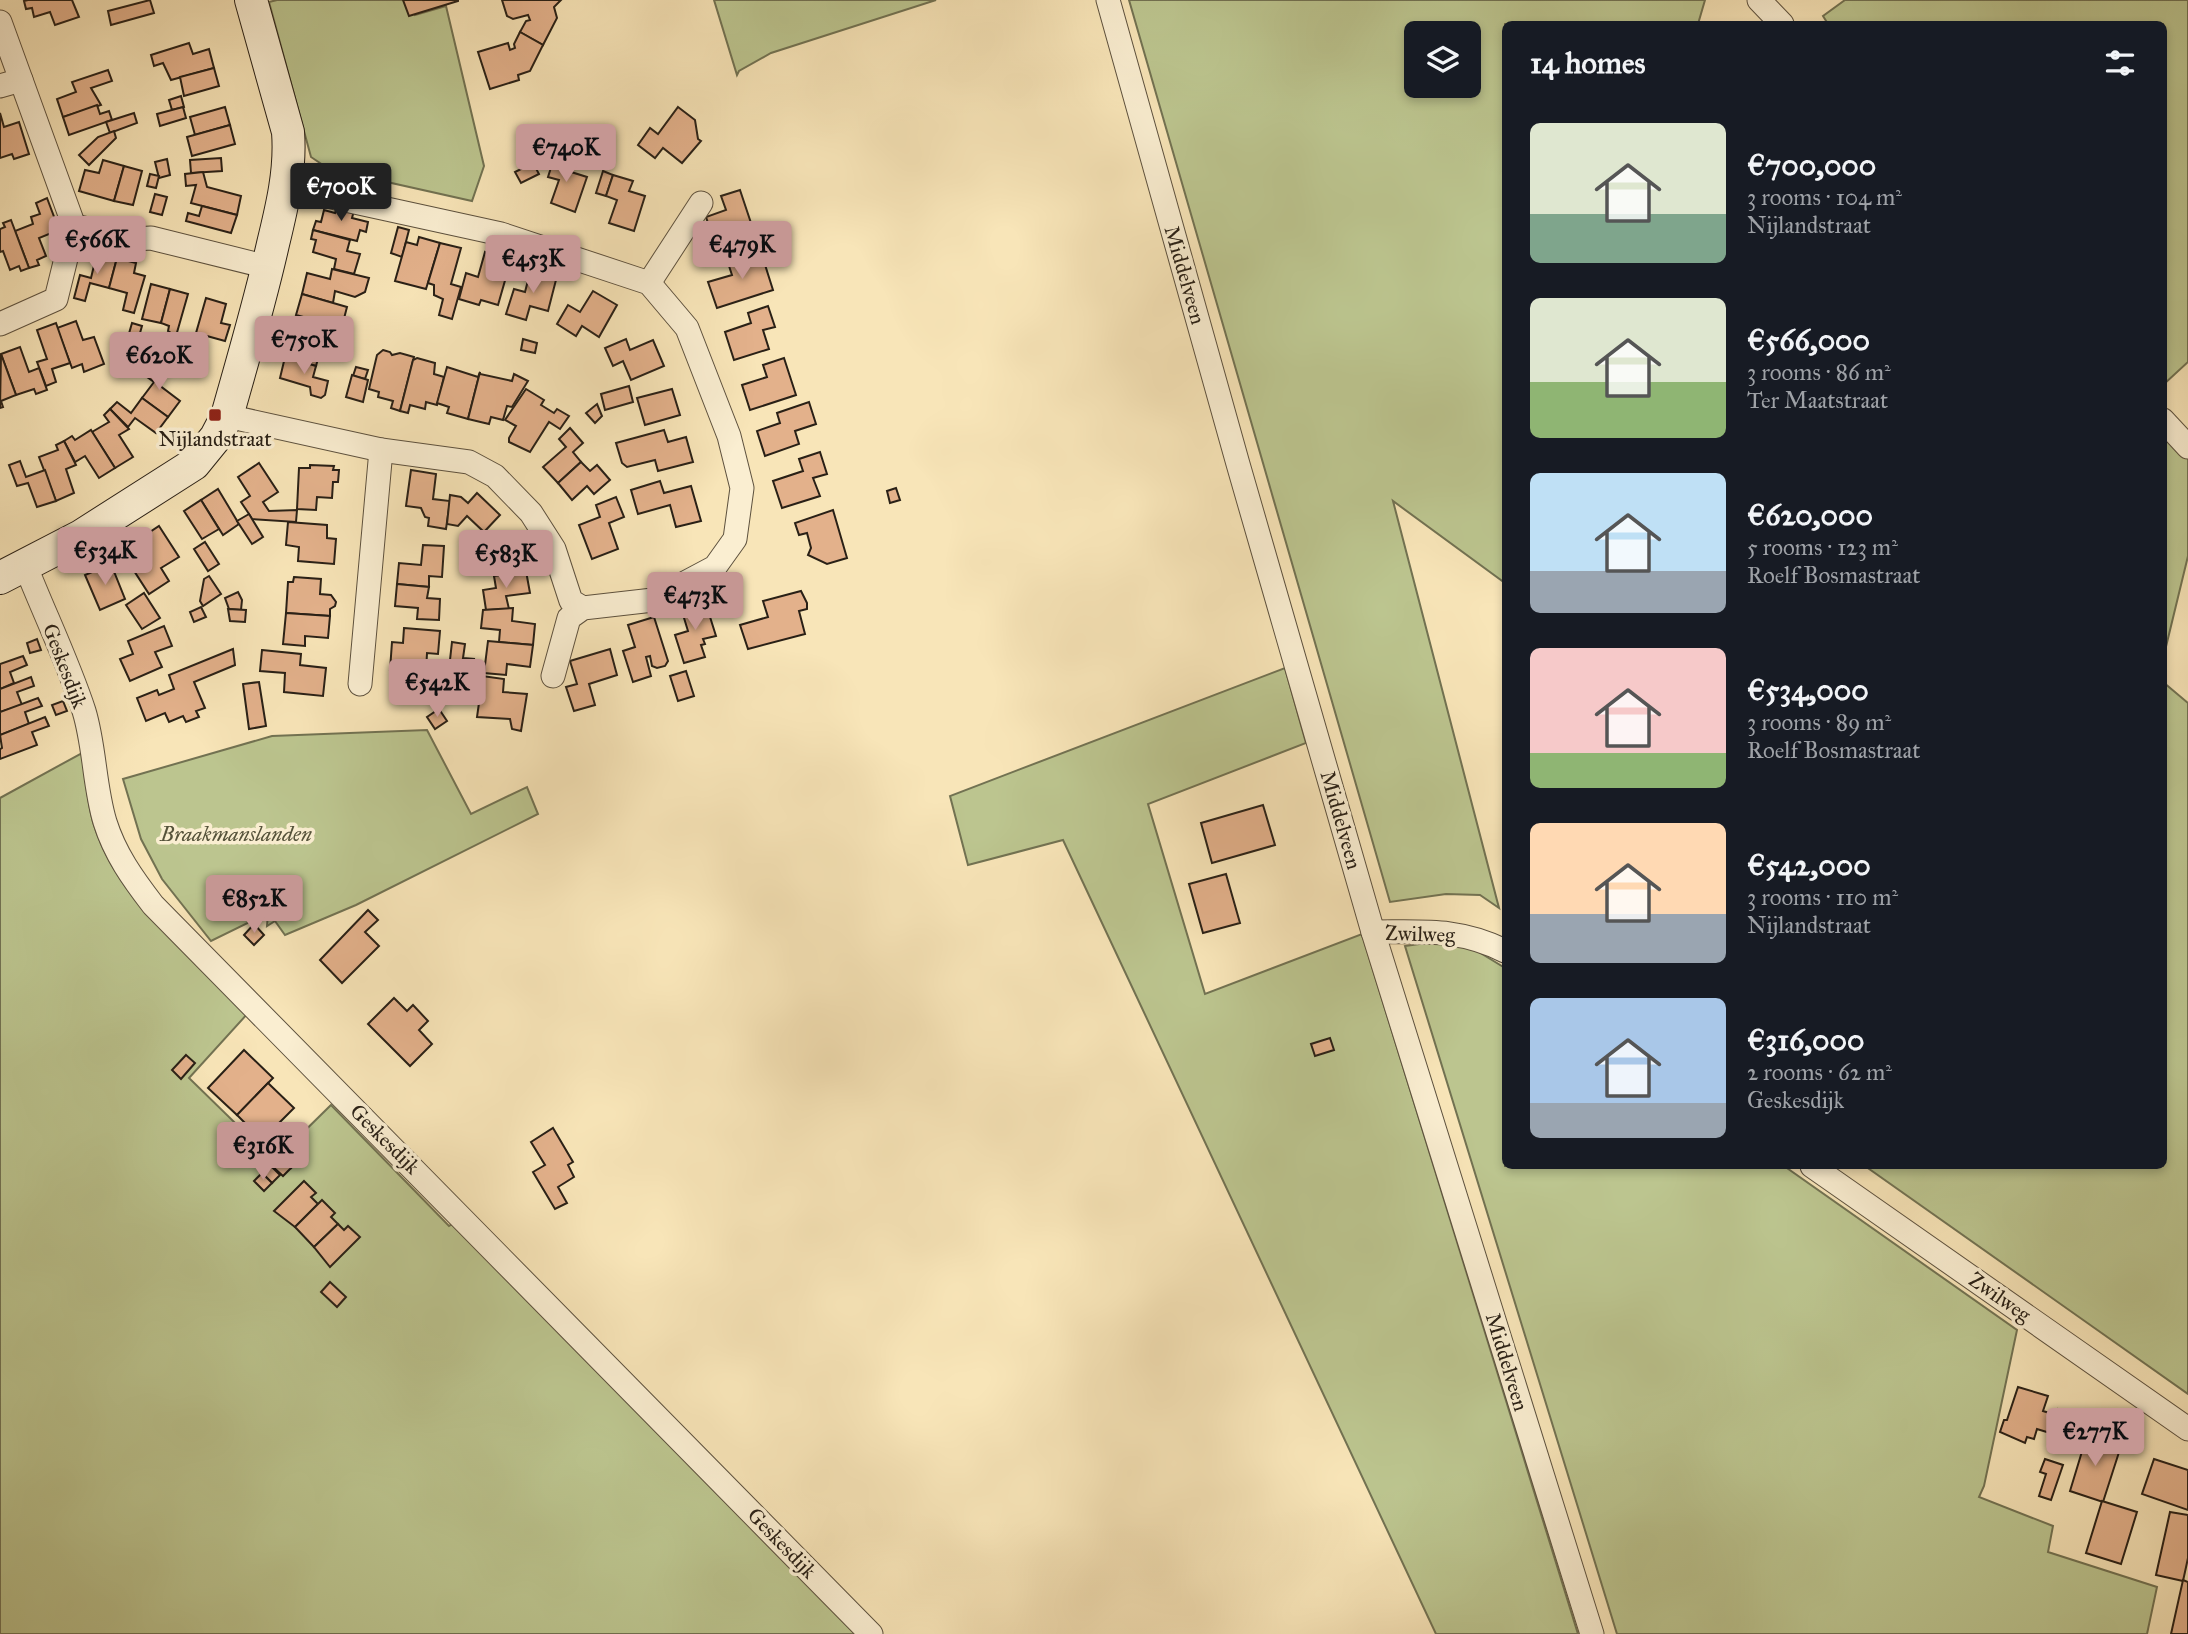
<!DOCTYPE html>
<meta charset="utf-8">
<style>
:root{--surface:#171b24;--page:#20242c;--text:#f1f3f6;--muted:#9ea1a6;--accent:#c59692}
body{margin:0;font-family:"IM FELL Great Primer",serif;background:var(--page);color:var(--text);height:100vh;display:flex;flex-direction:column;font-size:26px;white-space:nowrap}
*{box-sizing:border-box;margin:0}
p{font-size:23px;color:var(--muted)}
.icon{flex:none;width:38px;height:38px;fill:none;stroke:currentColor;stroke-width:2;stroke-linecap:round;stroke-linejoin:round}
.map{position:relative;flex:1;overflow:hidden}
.drawer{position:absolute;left:1502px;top:21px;width:665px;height:1148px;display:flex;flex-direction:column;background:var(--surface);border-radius:10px;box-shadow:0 4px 10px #0003}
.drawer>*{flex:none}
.controls{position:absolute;left:1404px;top:21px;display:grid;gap:14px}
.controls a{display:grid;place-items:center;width:77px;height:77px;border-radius:10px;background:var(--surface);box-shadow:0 4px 10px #0003;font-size:35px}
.price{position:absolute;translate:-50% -60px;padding:0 16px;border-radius:7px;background:var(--accent);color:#111;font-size:23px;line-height:46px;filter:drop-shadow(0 2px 4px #0008)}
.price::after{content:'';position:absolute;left:50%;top:42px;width:21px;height:16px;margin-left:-10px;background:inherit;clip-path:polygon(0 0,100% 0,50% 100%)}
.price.current{background:#222;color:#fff}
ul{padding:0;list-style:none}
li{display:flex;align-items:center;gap:21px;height:175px;padding:0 28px}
li span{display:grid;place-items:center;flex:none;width:196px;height:140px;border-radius:10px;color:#555}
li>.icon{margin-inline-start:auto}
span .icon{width:84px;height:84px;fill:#fffc;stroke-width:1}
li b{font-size:30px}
h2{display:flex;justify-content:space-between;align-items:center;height:84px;padding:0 28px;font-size:30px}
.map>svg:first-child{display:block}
.green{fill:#bcc58f;stroke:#727252;stroke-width:2;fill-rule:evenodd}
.building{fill:#e3b18b;stroke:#292016;stroke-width:2}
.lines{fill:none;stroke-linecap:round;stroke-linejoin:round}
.street-casing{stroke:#5d513e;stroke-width:25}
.secondary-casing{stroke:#292016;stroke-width:34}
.street{stroke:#faeed1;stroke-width:23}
.secondary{stroke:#faeed1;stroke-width:32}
.poi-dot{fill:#8f2418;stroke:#faeed1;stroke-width:2.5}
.labels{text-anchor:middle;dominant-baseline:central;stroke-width:7;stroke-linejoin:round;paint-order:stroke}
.street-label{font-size:21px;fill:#292016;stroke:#faeed1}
.poi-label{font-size:21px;fill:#292016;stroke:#faeed1}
.park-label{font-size:21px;font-style:italic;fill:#55523a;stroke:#faeed1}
</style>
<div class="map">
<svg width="2188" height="1634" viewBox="0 0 2188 1634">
<rect width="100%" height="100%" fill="#f8e5b8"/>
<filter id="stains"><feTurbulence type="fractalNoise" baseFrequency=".00286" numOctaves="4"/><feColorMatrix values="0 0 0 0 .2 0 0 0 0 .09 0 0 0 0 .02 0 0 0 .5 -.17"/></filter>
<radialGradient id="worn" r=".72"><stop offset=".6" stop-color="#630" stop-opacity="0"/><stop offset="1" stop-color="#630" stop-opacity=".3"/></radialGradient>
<g class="green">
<polygon points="277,0 410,0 415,15 446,6 484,166 472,201 329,169 311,157 269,2"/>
<polygon points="714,0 936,0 771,53 739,71 737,75"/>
<path d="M1129 0H1705L1698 24H1505V583L1393 501 1499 908 1480 895 1446 894 1390 902ZM1416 33H1468V86H1416Z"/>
<polygon points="1845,0 2188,0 2188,362 2163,385 2163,24 1828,24 1823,16"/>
<polygon points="2163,430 2188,457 2188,556 2163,659"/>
<polygon points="1285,668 1306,743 1148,804 1205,994 1362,934 1578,1634 1436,1634 1063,840 968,865 950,796"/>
<polygon points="2163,682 2188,703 2188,1394 1865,1166 2163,1166"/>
<polygon points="427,730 471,814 527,787 538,814 356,905 285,935 275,921 267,926 268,913 211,941 162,879 141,839 123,779 272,736"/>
<path d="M82 753C85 775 87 800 93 822 117 902 191 956 249 1012L189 1078 274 1161 331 1105 449 1226 457 1221 869 1634H0V798Z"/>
<polygon points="1448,940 1464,943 1505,968 1505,1166 1784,1166 2017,1330 1984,1486 1979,1497 2053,1526 2048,1552 2157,1587 2147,1634 1617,1634 1405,946"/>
</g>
<g class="building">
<polygon points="28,0 72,0 79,17 55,25 50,12 34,17 32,8 26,9 24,1"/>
<polygon points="150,0 154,13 111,25 108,11"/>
<polygon points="403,0 458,0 458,1 409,16"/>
<polygon points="502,0 561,0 554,7 557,18 543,45 520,32 526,21 530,20 528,15 513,19 507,16"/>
<polygon points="520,32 543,45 530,71 518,75 519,80 490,89 478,52 508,43 510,50 515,48 514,44"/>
<polygon points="189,43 193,54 209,49 214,68 171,80 163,63 154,66 151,55"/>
<polygon points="214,68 219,86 184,96 180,77"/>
<polygon points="108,70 112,81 91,88 101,105 63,117 57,99 76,92 72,82"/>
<polygon points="181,96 184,107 172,110 169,100"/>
<polygon points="97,105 100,114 109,111 112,120 69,135 63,117"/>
<polygon points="183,107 186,118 160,126 157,114"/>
<polygon points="225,107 230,125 195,135 190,117"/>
<polygon points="678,107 695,120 698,139 701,141 682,163 663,148 655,158 638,145 650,128 658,134"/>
<polygon points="0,113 4,127 19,122 29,154 14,159 12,154 0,158"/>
<polygon points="134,113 137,123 110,133 106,122"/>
<polygon points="230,125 235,144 192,156 187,137"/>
<polygon points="114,131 116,138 89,165 79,155 98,137"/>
<polygon points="555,155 572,161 568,171 587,177 575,212 551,203 559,180 548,177"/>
<polygon points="221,158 222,171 191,173 190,160"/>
<polygon points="167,159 170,175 159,178 155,162"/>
<polygon points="103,160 124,166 114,201 79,191 85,170 99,173"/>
<polygon points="533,163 539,174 521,183 515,172"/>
<polygon points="124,166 142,171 133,205 114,201"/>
<polygon points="603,171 613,175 606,196 596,193"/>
<polygon points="203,172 207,187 241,196 237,215 191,203 196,185 186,186 185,174"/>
<polygon points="150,174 159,176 156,188 147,186"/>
<polygon points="613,175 633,181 629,191 645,196 634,231 609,223 617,200 606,196"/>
<polygon points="740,190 752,226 742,229 747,247 719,256 706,217 726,210 721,196"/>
<polygon points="155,194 167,197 162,215 150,212"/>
<polygon points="47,198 59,230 39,238 46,256 37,260 39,265 29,268 15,231 33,224 31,217 40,214 36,203"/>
<polygon points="338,203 355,207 352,218 368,222 366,232 360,230 357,241 313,230 316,221 321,222 324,210 335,213"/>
<polygon points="202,206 237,215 231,233 186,221 188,213 199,216"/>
<polygon points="11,220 29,268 21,271 19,266 10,270 3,251 0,252 0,229 5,227 3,223"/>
<polygon points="398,227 409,230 402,257 391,253"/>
<polygon points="313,230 350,240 347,251 360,254 354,274 334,269 336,259 313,252 316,240 311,239"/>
<polygon points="419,237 440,243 426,289 395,281 406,242 417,245"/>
<polygon points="440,243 461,248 451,284 461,287 452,319 439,315 443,299 434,295 434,285 428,283"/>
<polygon points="485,252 510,263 498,305 481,300 479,305 459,299 466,273 478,277"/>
<polygon points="761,252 773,290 717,308 708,282 732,275 728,263"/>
<polygon points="97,253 117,258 109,288 90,283 85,301 74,298 80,275 91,278"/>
<polygon points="117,258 136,263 134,273 145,276 134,313 123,310 127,293 109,288"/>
<polygon points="332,269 369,278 365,292 355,297 335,291 333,303 302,294 307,273 330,279"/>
<polygon points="531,269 557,276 548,311 530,306 526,320 506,314 514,289 525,292"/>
<polygon points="151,284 170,289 161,323 142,319"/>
<polygon points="170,289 188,294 176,336 168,331 169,326 161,323"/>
<polygon points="593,291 617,305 599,337 582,326 576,336 557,324 568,305 580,312"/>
<polygon points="302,294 347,307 339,338 315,332 318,321 296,315"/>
<polygon points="206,298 226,304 221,323 230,325 225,341 196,333"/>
<polygon points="768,306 775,327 763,330 769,349 734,360 725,332 751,323 748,313"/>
<polygon points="76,321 83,340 94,337 104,364 84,372 82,364 72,368 57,328"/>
<polygon points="56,323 70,363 52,369 56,382 46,386 37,362 47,359 37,330"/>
<polygon points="132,323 142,326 138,340 128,337"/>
<polygon points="315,332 337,338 331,358 319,355 316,366 285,357 291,336 312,342"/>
<polygon points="176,335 186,338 182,352 172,349"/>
<polygon points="186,338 196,341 190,365 179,363"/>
<polygon points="523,339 537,343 535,353 521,350"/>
<polygon points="626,339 630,350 653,340 664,366 631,380 623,361 613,366 605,348"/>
<polygon points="20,347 29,372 39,368 47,390 36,394 34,389 16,395 1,354"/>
<polygon points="383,350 390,352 392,355 400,353 414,357 400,411 391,408 393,401 378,397 379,392 369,389 377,355"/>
<polygon points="1,354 16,395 1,401 3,407 0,408"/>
<polygon points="285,357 316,366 313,377 328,381 325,395 321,398 311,395 310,387 280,378"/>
<polygon points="417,358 435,363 434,374 444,377 437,405 426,402 425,409 410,405 408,413 400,411 413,360"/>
<polygon points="784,358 796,395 750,410 742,385 767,377 763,365"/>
<polygon points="146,363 166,376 159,385 180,401 168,417 142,398 154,382 140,372"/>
<polygon points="356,367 368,370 365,379 353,376"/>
<polygon points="447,367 478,377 480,372 468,419 447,413 449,407 437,403"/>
<polygon points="480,372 480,374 512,381 514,374 528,381 512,407 507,406 503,420 491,417 489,424 468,419"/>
<polygon points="352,375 368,380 363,402 346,397"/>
<polygon points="629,386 633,402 605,410 601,394"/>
<polygon points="526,389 544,400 541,405 554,413 557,409 569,416 560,429 549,422 530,452 509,442 509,438 516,426 505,420"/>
<polygon points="672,389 680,415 645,425 637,398"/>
<polygon points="142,398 168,417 156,433 135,418 128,427 110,409 117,402 131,413"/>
<polygon points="809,402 816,424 795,431 799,444 765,456 757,431 780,423 777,413"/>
<polygon points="597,404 602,416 595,423 586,413"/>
<polygon points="110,409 129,429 119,435 133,457 115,468 92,432 109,422 104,415"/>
<polygon points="570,428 583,443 573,452 581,462 558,483 543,467 566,447 559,439"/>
<polygon points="91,430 115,468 99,478 85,456 75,462 64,441 72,436 75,440"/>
<polygon points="664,430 668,442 686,437 693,462 658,471 655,460 627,467 622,463 616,443"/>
<polygon points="64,441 76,465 66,469 74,493 56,501 39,457 58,450 56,445"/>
<polygon points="820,452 827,474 813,478 820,496 782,508 773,481 803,471 799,459"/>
<polygon points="20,461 26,477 45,470 56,501 37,507 28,483 17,486 9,465"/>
<polygon points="581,462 590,471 597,465 610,480 594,494 587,486 572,500 558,483"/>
<polygon points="259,463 278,492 263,502 269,511 297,510 296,522 252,519 249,514 241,502 250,496 238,477"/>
<polygon points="310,465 334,466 333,470 339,470 338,482 333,482 332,498 317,497 316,510 297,509 299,468 310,468"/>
<polygon points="411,470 436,474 433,499 450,501 446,529 428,526 429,518 425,517 421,508 406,506"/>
<polygon points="660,481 664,493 691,486 701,521 676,527 670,505 638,514 631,490"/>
<polygon points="896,488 900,500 890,503 887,491"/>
<polygon points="218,489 239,524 223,535 201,500"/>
<polygon points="477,493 500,515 484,532 467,516 458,526 447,524 450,495 461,497 468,503"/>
<polygon points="616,497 624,517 609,523 618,549 592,559 579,525 600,517 596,505"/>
<polygon points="201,500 219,529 202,539 184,511"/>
<polygon points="833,510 847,558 827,564 808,555 811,548 807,533 799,535 795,523"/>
<polygon points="249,514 263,537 252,544 237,521"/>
<polygon points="288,522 327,525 327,538 336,539 334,564 298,561 299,547 286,545"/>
<polygon points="159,526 179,557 161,568 169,581 149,594 129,563 143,555 135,542"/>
<polygon points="497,541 500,554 522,550 526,571 494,576 492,565 479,567 478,558 466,560 464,547"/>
<polygon points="205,542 219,564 208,571 194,549"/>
<polygon points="423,545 444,546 442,577 429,576 429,587 397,584 399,563 421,565"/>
<polygon points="111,564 125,599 100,610 85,575"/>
<polygon points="526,571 530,593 506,596 509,609 486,610 483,590 496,588 494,576"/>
<polygon points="209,576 221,594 203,606 200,601 204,579"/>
<polygon points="294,577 321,579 320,594 331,595 336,602 335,606 330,609 330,616 286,613 288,582 293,582"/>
<polygon points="397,584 429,587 427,598 440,599 439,620 417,619 418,608 395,606"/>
<polygon points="801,591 807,603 807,609 799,611 805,634 748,649 740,625 768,617 763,601"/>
<polygon points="238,592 242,600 241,610 229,609 225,598"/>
<polygon points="144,593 160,618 142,629 126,605"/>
<polygon points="705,601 716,636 703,639 705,644 701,645 705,657 684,663 675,635 688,631 681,608"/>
<polygon points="201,607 206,617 194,622 190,612"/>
<polygon points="513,608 512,621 535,624 533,645 499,642 500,630 481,628 483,610"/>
<polygon points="228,609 246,610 245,622 230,621"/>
<polygon points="286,613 330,616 328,638 305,636 305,646 283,644"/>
<polygon points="654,617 668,661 665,666 657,668 652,666 650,656 646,657 651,676 633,682 623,651 635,647 628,625"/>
<polygon points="164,626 172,646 155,652 162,667 130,681 120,659 133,654 128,641"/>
<polygon points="404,628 440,631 438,654 427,653 426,673 390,670 392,642 403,643"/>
<polygon points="37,639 41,650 30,653 27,643"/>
<polygon points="488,641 533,645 530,667 507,664 506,675 484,673"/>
<polygon points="452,642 465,644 463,658 474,659 472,672 449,669"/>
<polygon points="233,649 235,665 194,682 205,708 196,711 199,717 186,722 183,716 169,722 165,713 146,721 137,698 157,690 159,695 174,689 169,675"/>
<polygon points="610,649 617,675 589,684 595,705 574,711 566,687 577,684 570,661"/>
<polygon points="262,650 301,654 300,665 326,668 323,696 284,692 285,673 260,671"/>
<polygon points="23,656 27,665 10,672 14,683 0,689 0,664"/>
<polygon points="686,671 694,696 678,701 670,676"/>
<polygon points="482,676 504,679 503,692 527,694 521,731 512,729 510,719 477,717 479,703 475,703"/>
<polygon points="31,677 34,686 17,692 22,705 0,712 0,689"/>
<polygon points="259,682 266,726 249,729 243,684"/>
<polygon points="38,698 42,706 25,712 29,724 0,735 0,712"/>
<polygon points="63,701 67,711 56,715 52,705"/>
<polygon points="439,709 447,721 435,729 427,717"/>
<polygon points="45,717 49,726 32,732 37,745 0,759 0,749 2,748 0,735"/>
<polygon points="1263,805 1275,845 1212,863 1201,823"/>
<polygon points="1226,874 1240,923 1203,933 1189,884"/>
<polygon points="368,910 378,920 365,932 379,946 342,983 320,960"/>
<polygon points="254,924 264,935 254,945 244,935"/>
<polygon points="394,998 407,1011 413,1005 428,1021 419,1030 432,1044 410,1066 368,1024"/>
<polygon points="1330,1038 1334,1050 1315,1056 1311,1044"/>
<polygon points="244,1050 273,1078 237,1115 208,1088"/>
<polygon points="186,1055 195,1063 181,1079 172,1070"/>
<polygon points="268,1083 294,1108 262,1140 237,1115"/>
<polygon points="553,1128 573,1162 568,1165 574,1177 558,1187 567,1203 555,1209 533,1172 545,1165 531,1142"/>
<polygon points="287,1144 301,1157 291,1168 279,1156"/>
<polygon points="280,1158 291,1168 283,1176 272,1166"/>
<polygon points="270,1165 280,1175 272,1183 262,1173"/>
<polygon points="262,1173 272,1183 264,1191 254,1181"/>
<polygon points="304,1181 316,1193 311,1197 318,1204 295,1227 274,1211"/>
<polygon points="322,1200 335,1213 331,1217 338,1224 314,1247 295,1227"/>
<polygon points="338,1224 344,1230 348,1226 360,1237 330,1267 314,1247"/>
<polygon points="330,1282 346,1297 337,1307 321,1292"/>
<polygon points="2018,1387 2048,1396 2043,1411 2056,1415 2058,1409 2076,1415 2066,1443 2049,1438 2050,1433 2037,1429 2034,1439 2027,1437 2025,1443 2000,1432 2004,1420 2007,1420"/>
<polygon points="2087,1435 2121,1446 2103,1502 2070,1491"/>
<polygon points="2045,1459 2063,1465 2051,1500 2039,1496 2046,1474 2040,1472"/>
<polygon points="2154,1459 2188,1470 2188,1510 2142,1494"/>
<polygon points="2102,1501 2137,1512 2121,1564 2086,1553"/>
<polygon points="2170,1512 2188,1515 2188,1558 2183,1581 2156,1575"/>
<polygon points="2183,1580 2188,1582 2188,1634 2171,1634"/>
</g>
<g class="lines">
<g class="street-casing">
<g id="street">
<polyline points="1108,0 1238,464 1373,932 1592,1634"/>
<polyline points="1759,0 1782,24"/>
<polyline points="0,22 74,226 56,299 0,324"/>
<polyline points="0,86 21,80"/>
<polyline points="286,187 501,234 649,283 687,328 729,436 742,488 735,539 715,567 653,600 583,608 569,618 553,676"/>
<polyline points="74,226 135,239 151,238 268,267"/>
<polyline points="649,283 701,203"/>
<polyline points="227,416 381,450 469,462 495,476 531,513 554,549 571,601 583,608"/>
<polyline points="2163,420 2188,447"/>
<path d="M26 567C45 615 68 662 84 711 95 747 94 786 105 822 115 854 133 879 153 905L871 1634"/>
<polyline points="360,684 381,450"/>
<path d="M1373 932C1423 932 1460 928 1505 951"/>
<polyline points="1812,1166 2188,1429"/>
</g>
</g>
<g class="secondary-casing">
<path id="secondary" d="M0 578 81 536 194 464 216 437 227 416C243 359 260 302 273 244 282 207 291 170 288 132L251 0"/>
</g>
<use href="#street" class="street"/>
<use href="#secondary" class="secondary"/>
</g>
<rect class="poi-dot" x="208" y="408" width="14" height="14" rx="3.5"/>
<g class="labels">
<g class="street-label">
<text transform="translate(1185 275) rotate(74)">Middelveen</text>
<text transform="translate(65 666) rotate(69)">Geskesdijk</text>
<text transform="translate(1341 820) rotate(74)">Middelveen</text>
<text transform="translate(1420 934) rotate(2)">Zwilweg</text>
<text transform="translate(385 1139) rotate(45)">Geskesdijk</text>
<text transform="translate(2000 1297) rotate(35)">Zwilweg</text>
<text transform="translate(1507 1362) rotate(73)">Middelveen</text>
<text transform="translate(782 1543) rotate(46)">Geskesdijk</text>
</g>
<g class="poi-label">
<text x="215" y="439">Nijlandstraat</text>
</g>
<g class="park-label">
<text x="236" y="834">Braakmanslanden</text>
</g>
</g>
<rect width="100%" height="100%" filter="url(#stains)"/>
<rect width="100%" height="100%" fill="url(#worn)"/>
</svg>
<div class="controls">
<a><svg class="icon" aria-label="layers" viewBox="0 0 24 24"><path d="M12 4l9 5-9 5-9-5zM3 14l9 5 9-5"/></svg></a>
</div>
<b class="price" style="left:566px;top:184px">€740K</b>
<b class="price current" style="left:341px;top:223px">€700K</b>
<b class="price" style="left:97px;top:276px">€566K</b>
<b class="price" style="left:742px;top:281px">€479K</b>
<b class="price" style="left:533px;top:295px">€453K</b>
<b class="price" style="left:304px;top:376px">€750K</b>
<b class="price" style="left:159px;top:392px">€620K</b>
<b class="price" style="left:105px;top:587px">€534K</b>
<b class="price" style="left:506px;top:590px">€583K</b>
<b class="price" style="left:695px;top:632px">€473K</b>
<b class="price" style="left:437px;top:719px">€542K</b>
<b class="price" style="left:254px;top:935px">€852K</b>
<b class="price" style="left:263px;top:1182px">€316K</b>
<b class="price" style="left:2095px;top:1468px">€277K</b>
<section class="drawer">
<h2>14 homes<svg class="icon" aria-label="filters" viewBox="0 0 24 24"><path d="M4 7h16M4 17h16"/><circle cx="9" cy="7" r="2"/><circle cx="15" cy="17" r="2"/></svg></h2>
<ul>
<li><span style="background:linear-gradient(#dfe7d0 65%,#7fa58c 0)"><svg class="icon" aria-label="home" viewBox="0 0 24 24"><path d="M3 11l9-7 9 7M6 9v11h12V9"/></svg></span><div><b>€700,000</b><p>3 rooms · 104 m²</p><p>Nijlandstraat</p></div></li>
<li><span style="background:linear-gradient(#dfe7d0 60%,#8fb573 0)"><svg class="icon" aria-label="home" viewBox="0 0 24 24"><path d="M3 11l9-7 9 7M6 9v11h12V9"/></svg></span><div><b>€566,000</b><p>3 rooms · 86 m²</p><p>Ter Maatstraat</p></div></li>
<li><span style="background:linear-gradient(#bfe0f5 70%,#9aa5b1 0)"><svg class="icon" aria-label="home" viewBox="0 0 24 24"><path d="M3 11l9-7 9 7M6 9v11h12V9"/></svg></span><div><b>€620,000</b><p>5 rooms · 123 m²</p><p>Roelf Bosmastraat</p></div></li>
<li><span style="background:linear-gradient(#f6c9c9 75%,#8fb573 0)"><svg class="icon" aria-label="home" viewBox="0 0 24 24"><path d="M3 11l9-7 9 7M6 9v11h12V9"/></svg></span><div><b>€534,000</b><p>3 rooms · 89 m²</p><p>Roelf Bosmastraat</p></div></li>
<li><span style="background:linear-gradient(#ffd9b3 65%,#9aa5b1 0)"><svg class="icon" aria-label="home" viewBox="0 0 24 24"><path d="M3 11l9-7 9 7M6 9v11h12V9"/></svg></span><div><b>€542,000</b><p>3 rooms · 110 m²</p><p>Nijlandstraat</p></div></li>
<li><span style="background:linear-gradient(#a9c7e8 75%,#9aa5b1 0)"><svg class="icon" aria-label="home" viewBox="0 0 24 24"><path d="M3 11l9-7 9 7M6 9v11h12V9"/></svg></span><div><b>€316,000</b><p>2 rooms · 62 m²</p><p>Geskesdijk</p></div></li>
</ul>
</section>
</div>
